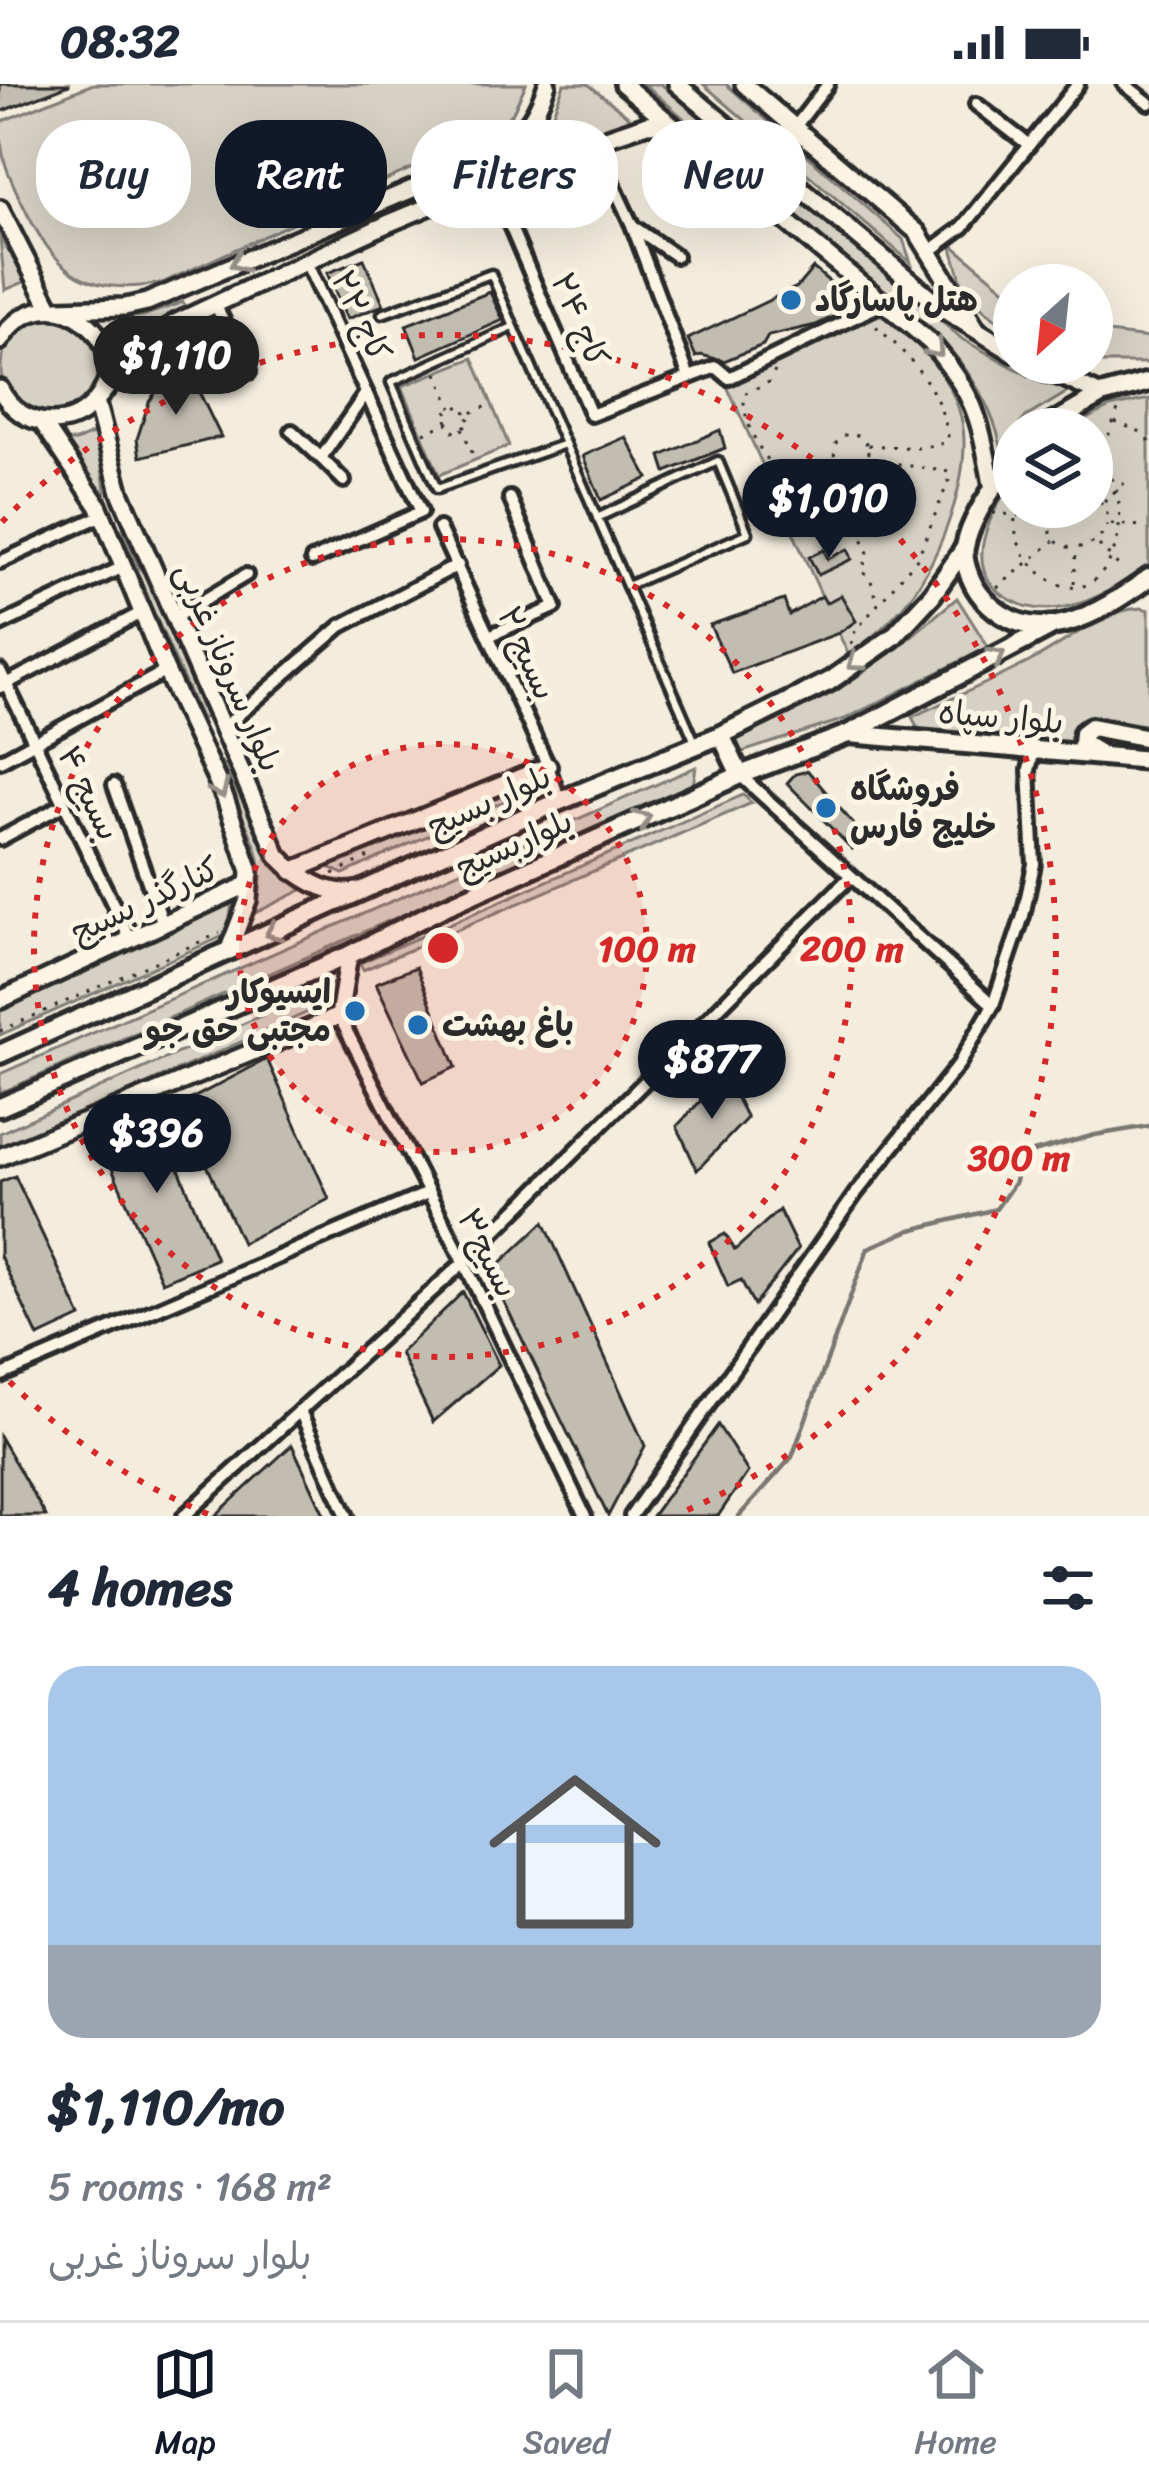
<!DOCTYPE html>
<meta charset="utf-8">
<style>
:root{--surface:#fff;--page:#f6f6f7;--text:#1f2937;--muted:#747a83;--line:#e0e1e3;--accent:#111827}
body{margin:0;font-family:Sriracha,"Playpen Sans Arabic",sans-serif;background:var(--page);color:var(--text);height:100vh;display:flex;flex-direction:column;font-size:45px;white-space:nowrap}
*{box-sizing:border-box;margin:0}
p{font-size:39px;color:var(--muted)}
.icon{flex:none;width:66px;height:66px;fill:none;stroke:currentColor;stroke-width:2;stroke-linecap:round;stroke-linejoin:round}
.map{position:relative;height:1432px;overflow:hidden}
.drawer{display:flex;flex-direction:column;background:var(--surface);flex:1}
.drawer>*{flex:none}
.banner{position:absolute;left:36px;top:36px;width:1077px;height:108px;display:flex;gap:24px}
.needle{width:78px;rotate:207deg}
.fabs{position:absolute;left:993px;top:180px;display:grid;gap:24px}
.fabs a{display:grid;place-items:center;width:120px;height:120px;border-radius:50%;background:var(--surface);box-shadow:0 12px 48px #0002;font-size:60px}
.price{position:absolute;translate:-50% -102px;padding:0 27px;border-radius:42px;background:var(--accent);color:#fff;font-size:39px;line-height:78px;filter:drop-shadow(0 3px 6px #0008)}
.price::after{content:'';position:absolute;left:50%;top:72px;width:36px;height:27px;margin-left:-18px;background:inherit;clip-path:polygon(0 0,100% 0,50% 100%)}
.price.active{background:#222;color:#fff}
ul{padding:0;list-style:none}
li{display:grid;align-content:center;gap:24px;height:636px;padding:0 48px}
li+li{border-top:3px solid var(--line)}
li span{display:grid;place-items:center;height:372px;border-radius:36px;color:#555}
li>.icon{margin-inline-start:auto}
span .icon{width:216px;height:216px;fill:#fffc;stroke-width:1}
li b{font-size:51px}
h2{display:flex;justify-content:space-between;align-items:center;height:144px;padding:0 48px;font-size:51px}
.pill{padding:0 42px;border-radius:48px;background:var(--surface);box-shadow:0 12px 48px #0002;font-size:42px;line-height:108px}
.pill.active{background:var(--accent);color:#fff}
.status{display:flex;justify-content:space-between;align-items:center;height:84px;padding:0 60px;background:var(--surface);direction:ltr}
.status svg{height:33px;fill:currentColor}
.tab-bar{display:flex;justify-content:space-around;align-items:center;height:168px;border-top:3px solid var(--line);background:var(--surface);font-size:33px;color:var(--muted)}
.tab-bar a{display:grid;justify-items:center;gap:6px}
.tab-bar .active{color:var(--accent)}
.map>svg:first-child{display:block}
.green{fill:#d6d1c4;stroke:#807e78;stroke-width:3}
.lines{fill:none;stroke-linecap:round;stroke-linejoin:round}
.stream{stroke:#7a7771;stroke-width:4.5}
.building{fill:#c2bdb1;stroke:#2b2b2b;stroke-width:3}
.lane-casing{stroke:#2b2b2b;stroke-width:15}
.street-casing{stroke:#2b2b2b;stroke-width:20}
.secondary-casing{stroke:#2b2b2b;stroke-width:24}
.primary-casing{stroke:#2b2b2b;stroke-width:26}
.path{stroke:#2b2b2b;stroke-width:3;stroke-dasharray:3 9;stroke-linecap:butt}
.lane{stroke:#fcf5e5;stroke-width:6}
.street{stroke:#fcf5e5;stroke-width:10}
.secondary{stroke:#fcf5e5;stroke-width:15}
.primary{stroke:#fcf5e5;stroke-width:16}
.oneway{stroke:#949088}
.ring{fill:none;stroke:#d62828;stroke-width:6;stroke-dasharray:6 12}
.poi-dot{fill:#1f6fb2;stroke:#fcf5e5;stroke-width:4.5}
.labels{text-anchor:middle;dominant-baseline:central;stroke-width:10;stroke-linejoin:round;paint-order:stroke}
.poi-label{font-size:33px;font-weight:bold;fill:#2b2b2b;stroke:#fcf5e5;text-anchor:start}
.street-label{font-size:33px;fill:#2b2b2b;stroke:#fcf5e5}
.centre{fill:#d62828;stroke:#fcf5e5;stroke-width:6}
.ring-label{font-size:36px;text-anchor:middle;font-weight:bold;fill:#d62828;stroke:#fcf5e5;stroke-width:10;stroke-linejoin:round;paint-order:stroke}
</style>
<div class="status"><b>08:32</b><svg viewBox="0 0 49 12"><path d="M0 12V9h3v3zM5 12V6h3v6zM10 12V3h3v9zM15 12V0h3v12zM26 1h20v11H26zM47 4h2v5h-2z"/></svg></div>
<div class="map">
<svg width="1149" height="1432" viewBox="0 0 1149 1432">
<rect width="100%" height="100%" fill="#f4edde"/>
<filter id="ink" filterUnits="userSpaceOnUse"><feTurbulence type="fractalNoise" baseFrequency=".00833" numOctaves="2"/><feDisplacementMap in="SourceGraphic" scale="24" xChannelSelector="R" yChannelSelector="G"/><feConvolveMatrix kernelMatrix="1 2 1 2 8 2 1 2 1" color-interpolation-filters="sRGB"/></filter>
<g filter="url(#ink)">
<g class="green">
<path d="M93 0H526L513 28 495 46 162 199C85 214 54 186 22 119 7 88 0 73 0 38Z"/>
<polygon points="564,0 588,0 632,35 575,56 551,34"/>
<path d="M644 0H661L962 255 1042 299 1071 306 1026 333 1001 363C993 324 973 292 947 262Z"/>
<polygon points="703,0 726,0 903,155 911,179"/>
<polygon points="0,154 29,196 5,206"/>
<polygon points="951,160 1014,212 1014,250 965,210"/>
<polygon points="183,218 186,225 150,246 136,260 124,234 143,232"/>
<path d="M877 228C914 254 949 287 961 333 974 386 941 473 909 515 892 537 871 554 849 572L726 300Z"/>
<circle cx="50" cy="284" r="49"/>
<polygon points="1092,247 1149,254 1149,279 1089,279 1092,279"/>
<polygon points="473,274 509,362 439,391 402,302"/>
<path d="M1149 315V480C1124 500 1098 516 1066 523 1047 527 1027 525 1011 516 957 489 990 429 1014 394V423H1092V345H1067L1110 323Z"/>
<polygon points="97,348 106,412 64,357 76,357"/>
<polygon points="117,445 121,445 139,484 146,491 205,633 201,635"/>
<polygon points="957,514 988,563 845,635 739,669 734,657 829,608 897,564"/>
<path d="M1141 524 1149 526V665L920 648 912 633C954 613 999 595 1040 572 1071 555 1104 526 1141 524Z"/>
<path d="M221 677 275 778 316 799 253 830C280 768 231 732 221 677Z"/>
<polygon points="696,683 693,702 0,1009 0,990"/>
<polygon points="512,694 553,695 343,790 313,775"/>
<polygon points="743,711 752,719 363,886 360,879"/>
<polygon points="232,818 228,850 0,951 0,922"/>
<polygon points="338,897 333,917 0,1065 0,1049"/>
</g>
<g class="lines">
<polyline class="stream" points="739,1432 792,1373 868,1164 911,1146 996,1125 1015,1098 1019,1072 1095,1051 1149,1042"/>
</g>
<g class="building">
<polygon points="0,0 69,0 69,1 0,28"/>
<polygon points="364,175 384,221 347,235 327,189"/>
<polygon points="813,184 857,221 816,241 768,252 763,261 724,277 701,271 696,273 688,255 797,203"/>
<polygon points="490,208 503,236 419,273 406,241"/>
<polygon points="187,283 221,353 140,373 137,355 149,318 160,302"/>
<polygon points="720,346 725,364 666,388 661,372"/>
<polygon points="626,353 648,394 601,416 583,372"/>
<polygon points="848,465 852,475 818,491 809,473 824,466 828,475"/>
<polygon points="841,511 856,537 839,549 732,589 710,541 784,516 789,531 822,512 826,519"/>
<polygon points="808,687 862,750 852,765 787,699 795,690"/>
<polygon points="416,883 456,983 423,998 376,899"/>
<polygon points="267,975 329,1115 242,1159 180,1021"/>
<polygon points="725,991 747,1034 697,1086 677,1042"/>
<polygon points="155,1027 216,1175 162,1198 98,1053"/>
<polygon points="15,1092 81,1233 38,1253 0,1172 0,1098"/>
<polygon points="779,1126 798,1165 754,1221 741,1196 728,1202 709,1159 725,1150 735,1166"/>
<polygon points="544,1138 645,1362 608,1432 490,1189"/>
<polygon points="463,1208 499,1281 433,1338 400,1269"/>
<polygon points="718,1341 748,1388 718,1432 652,1432"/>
<polygon points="0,1353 46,1432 0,1432"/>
<polygon points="292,1361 325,1432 215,1432"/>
</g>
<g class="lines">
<g class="lane-casing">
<g id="lane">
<polyline points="382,230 491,190 695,658"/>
<polyline points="513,243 391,298 437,405 565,360"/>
<polyline points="597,434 718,377 748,449 627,502"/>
</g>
</g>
<g class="street-casing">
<g id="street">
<polyline points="1124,0 1149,19"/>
<polyline points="976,20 1029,61"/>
<polyline points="795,43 828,0"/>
<polyline points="593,57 632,141 689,293"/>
<polyline points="491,97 591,331 716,283 729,294 884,219"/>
<polyline points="634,143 676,172"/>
<polyline points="929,168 963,143 1078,0"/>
<polyline points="306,178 421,428 312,476"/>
<polyline points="215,220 249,288"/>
<polyline points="292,347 321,374"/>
<polyline points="344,397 321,374 366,309"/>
<polyline points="439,444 548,682 560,717"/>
<polyline points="0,478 103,431"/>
<polyline points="174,534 246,491"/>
<polyline points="0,541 123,483"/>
<polyline points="489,552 555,523 510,414"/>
<polyline points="0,587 130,855"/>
<polyline points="0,603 141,529"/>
<polyline points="222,645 341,542 458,481"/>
<polyline points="0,677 166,587"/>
<polyline points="740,691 993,921"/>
<polyline points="114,701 163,840"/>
<polyline points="0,755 65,720"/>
<polyline points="339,932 464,1178 585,1432"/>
<polyline points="0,1292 428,1109"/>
<polyline points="300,1327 347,1432"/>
<polyline points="184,1432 464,1178 850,793"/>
<polyline points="631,1432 856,1109 959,980 993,921 1023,832 1034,780 1029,686 1034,666"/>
</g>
</g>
<g class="secondary-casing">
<g id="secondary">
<path d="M623 0 930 258C978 315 979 334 993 405"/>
<polyline points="677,0 946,227 1014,269"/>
<polyline points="744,0 917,148 976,244"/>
<polyline points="536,30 556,70"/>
<path d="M761 117 759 103C765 91 773 89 786 91"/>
<polyline points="0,125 51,225"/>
<path d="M57 225 125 223 147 218 476 78C516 56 532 45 547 0"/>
<path d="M0 257C48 180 147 262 93 320 82 332 67 338 52 338 29 339 10 325 0 305"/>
<polyline points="1032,279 1101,311"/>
<polyline points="100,312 133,272 175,239 387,140 535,78 647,40 670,39"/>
<path d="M96 317 120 408 278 772C297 792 328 813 356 807"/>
<polyline points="42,338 99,423 166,587 225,714 250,787 248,816 228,868"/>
<polyline points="292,787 548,682"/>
<polyline points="0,916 249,800"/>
<polyline points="0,1073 339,932 349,871"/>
</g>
</g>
<g class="primary-casing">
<g id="primary">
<polyline points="1043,345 1101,311 1149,298"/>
<path d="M1014 373C997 400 971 431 965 463 962 479 973 503 983 514 1035 571 1098 530 1149 494"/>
<polyline points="849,650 1149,676"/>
<polyline points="721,651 740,691"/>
<polyline points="1100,670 1082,659 1083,649 1091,643 1149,654"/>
<polyline points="0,970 560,717 721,651 830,597 893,553 932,511 964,465"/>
<polyline points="0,1023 349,871 440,825 740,691 848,650 1049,544"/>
</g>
</g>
<g class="path">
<path d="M775 287 769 298 744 310C740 356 799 427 842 437L856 427 857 401 853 385"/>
<polyline points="437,289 452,324"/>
<polyline points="448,338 444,329 463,321 466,329"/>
<polyline points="1115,338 1149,351"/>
<polyline points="462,344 475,376"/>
<polyline points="424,349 448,339 453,348 471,339 466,331 492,320"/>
<circle cx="851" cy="367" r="17"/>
<polyline points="1149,355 1149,366"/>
<path d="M868 361 918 364 945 359 948 352C939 302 909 271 872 239"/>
<polyline points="1100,374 1119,323"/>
<polyline points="1104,417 1128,396"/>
<path d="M1016 423C1012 445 1018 467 1034 483 1112 558 1149 403 1092 372"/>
<path d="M1052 423C1032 497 1149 456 1092 410"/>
<polyline points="993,429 1049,435"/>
<polyline points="854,433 868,469 862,488 870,493 878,521"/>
<polyline points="1111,440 1143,442"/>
<polyline points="1099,461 1121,484"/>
<polyline points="1074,499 1076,467"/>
<polyline points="997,504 1054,457"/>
<polyline points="852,560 850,555 857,545 918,473 949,396 949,388 867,375"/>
<polyline points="333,790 373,771"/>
<polyline points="0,947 220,849"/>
</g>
<use href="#lane" class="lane"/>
<use href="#street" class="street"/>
<use href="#secondary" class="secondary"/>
<use href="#primary" class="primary"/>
</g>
<defs><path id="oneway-chevron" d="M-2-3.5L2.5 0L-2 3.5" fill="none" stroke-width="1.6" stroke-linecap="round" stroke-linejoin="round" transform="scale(3)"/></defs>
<g class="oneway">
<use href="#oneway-chevron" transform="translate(238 179) rotate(157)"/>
<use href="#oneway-chevron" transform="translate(936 266) rotate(48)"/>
<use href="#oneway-chevron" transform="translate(997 572) rotate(-28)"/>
<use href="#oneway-chevron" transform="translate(855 579) rotate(145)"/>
<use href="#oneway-chevron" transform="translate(220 706) rotate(66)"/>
<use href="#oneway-chevron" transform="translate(643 735) rotate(-24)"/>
<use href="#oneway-chevron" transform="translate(273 848) rotate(156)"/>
</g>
</g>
<circle cx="443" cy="864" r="204" fill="#d62828" fill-opacity=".12"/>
<g class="ring">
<circle cx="443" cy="864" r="204"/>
<circle cx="443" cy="864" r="409"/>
<path d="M208 1430A613 613 0 0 1 2 1290M2 438A613 613 0 1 1 678 1430"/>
</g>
<g class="poi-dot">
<circle cx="791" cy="216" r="12"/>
<circle cx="826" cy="724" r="12"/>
<circle cx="355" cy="927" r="12"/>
<circle cx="418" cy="941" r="12"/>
</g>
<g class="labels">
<g class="poi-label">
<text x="815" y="216">هتل پاسارگاد</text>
<text x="850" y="705">فروشگاه<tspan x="850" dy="38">خلیج فارس</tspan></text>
<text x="331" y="908" text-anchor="end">ایسیوکار<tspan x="331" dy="38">مجتبی حق جو</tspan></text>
<text x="442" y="941">باغ بهشت</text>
</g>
<g class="street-label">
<text transform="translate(361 232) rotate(65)">کاج ۲۲</text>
<text transform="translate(580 236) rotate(67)">کاج ۲۴</text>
<text transform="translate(527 569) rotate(66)">بسیج ۲</text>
<text transform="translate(229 583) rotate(67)">بلوار سروناز غربی</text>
<text transform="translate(1001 633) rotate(5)">بلوار سپاه</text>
<text transform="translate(89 709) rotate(64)">بسیج ۴</text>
<text transform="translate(489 717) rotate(-24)">بلوار بسیج</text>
<text transform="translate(514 760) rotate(-24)">بلواربسیج</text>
<text transform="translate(145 816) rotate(-25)">کنارگذر بسیج</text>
<text transform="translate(488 1169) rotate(63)">بسیج۳</text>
</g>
</g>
<circle cx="443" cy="864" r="18" class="centre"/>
<g class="ring-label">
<text x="647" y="877">100 m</text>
<text x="852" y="877">200 m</text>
<text x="1019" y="1086">300 m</text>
</g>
</svg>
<div class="fabs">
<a><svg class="needle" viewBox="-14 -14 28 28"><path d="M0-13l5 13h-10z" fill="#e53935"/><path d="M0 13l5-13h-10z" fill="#747a83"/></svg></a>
<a><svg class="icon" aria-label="layers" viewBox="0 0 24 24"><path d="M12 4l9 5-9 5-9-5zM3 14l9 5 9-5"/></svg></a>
</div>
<b class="price active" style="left:176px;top:334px">$1,110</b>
<b class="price" style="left:829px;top:477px">$1,010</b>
<b class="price" style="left:712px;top:1038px">$877</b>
<b class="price" style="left:157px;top:1112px">$396</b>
<div class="banner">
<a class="pill">Buy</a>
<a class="pill active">Rent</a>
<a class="pill">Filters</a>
<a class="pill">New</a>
</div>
</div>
<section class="drawer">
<h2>4 homes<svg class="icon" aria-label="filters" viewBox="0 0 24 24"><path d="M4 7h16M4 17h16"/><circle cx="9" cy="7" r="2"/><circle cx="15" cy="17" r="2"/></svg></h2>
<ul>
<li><span style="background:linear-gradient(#a9c7e8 75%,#9aa5b1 0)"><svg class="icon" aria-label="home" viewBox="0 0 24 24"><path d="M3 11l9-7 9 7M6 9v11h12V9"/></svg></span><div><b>$1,110/mo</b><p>5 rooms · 168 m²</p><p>بلوار سروناز غربی</p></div></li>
</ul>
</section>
<nav class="tab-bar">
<a class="active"><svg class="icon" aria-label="map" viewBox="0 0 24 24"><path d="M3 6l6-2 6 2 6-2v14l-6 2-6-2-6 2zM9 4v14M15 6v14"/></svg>Map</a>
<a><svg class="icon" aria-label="saved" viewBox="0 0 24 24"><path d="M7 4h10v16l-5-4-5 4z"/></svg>Saved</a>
<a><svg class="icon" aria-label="home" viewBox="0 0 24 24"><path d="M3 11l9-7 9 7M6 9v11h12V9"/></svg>Home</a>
</nav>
